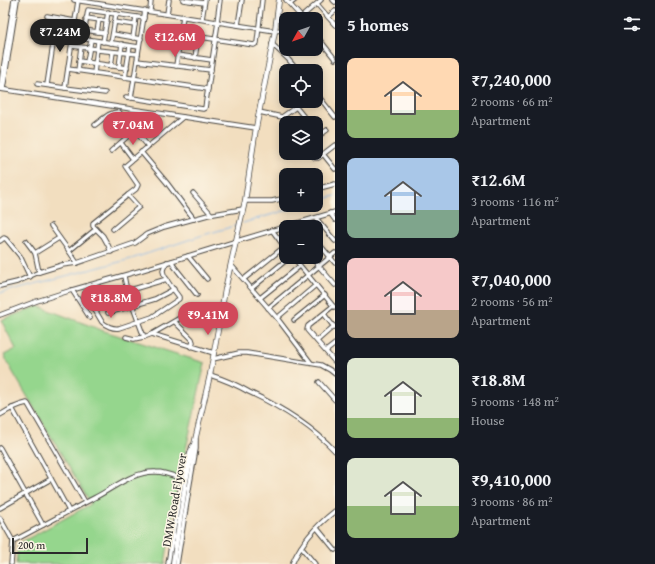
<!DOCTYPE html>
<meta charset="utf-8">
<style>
:root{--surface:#171b24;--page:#20242c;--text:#f1f3f6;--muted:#9ea1a6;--accent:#d1495b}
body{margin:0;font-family:"Gentium Book Plus",serif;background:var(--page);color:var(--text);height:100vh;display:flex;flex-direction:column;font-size:15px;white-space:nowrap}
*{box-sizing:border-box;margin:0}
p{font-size:13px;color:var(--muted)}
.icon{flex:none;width:22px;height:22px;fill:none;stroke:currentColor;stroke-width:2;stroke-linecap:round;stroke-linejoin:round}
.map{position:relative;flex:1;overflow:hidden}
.side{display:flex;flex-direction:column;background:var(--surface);width:320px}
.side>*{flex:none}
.needle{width:26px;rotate:230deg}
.tools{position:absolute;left:279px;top:12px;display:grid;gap:8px}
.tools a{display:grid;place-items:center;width:44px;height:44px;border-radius:8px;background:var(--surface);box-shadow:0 2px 10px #0003;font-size:20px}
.scale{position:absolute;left:12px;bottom:10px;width:76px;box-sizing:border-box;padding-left:4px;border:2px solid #2b2b2b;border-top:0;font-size:11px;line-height:14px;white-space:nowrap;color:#2b2b2b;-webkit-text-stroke:3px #fcf5e5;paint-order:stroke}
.price{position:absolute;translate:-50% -34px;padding:0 9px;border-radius:14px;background:var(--accent);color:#fff;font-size:13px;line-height:26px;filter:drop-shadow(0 1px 2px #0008)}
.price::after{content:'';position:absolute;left:50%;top:24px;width:12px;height:9px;margin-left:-6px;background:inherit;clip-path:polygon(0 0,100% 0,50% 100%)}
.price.active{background:#222;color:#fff}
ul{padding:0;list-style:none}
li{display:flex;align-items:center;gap:12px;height:100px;padding:0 12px}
li span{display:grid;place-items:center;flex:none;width:112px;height:80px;border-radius:8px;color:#555}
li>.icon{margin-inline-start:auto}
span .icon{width:48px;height:48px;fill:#fffc;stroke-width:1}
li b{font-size:17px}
h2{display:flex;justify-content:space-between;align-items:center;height:48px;padding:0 12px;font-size:17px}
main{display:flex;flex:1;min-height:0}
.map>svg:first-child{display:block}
.green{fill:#95d68d;stroke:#60805c}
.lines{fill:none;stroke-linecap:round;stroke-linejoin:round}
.stream{stroke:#79b1e8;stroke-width:1}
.minor-casing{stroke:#494641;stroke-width:5.5}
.major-casing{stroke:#494641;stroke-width:6}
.minor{stroke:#fff;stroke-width:3.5}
.major{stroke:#fff;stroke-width:4.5}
.labels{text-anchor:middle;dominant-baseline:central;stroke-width:3;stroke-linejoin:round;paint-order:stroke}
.street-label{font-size:12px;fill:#2b2b2b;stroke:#fcf5e5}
</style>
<main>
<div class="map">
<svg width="335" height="564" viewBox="0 0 335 564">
<rect width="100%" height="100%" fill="#fcf5e5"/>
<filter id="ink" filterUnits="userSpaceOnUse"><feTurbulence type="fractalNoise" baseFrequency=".025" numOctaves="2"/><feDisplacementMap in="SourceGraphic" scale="8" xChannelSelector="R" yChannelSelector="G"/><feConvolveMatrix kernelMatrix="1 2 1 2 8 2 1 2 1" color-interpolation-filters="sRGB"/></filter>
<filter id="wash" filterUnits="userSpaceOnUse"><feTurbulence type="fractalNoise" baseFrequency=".012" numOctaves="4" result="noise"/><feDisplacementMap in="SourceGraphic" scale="16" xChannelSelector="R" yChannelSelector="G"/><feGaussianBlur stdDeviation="0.9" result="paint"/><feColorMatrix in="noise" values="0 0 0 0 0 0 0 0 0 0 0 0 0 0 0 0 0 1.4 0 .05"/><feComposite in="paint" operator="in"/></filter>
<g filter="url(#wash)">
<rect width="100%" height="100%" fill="#f2debf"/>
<polygon class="green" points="38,306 104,331 205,363 176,494 165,564 16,564 18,544 91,504 11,369 4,355 16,349 1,320"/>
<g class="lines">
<g class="stream">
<polyline points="316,201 335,196"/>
<polyline points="243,223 304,205"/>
<polyline points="0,293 131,259 203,235 238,225"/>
</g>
</g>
</g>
<g filter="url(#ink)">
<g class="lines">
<g class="minor-casing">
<g id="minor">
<polyline points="74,0 275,31 286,29"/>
<polyline points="183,0 204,3"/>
<polyline points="286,0 303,19"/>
<polyline points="333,0 335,2"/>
<polyline points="78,1 65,88 105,93"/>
<polyline points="290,4 295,0"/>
<polyline points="317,4 335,25"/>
<polyline points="150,11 151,0"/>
<polyline points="167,14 169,0"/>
<polyline points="47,16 75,21"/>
<polyline points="328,17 335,11"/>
<polyline points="86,18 107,21"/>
<polyline points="202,19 205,0"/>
<polyline points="299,19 321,0"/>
<polyline points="114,22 135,25"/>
<polyline points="217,22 220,0"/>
<polyline points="238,25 242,0"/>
<polyline points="84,30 105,33"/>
<polyline points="97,32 99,20"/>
<polyline points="113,34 141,39"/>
<polyline points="180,34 254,45 257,43 262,0"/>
<polyline points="316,35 335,59"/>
<polyline points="73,37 139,47"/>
<polyline points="133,38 136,17"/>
<polyline points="83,39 88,10 144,18"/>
<polyline points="103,42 108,12"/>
<polyline points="111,43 116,14"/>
<polyline points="272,44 288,59 298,71"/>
<polyline points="72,46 97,49"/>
<polyline points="97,50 138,54"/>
<polyline points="177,55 212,60"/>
<polyline points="195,58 198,37"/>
<polyline points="79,61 127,68"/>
<polyline points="137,61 211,70"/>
<polyline points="87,62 91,40"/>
<polyline points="111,66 113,52"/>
<polyline points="176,66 183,16"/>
<polyline points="119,67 122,44"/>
<polyline points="68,69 208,89"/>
<polyline points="78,71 81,47"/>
<polyline points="94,73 98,41"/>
<polyline points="125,78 130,46"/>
<polyline points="37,84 65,88"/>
<polyline points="47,85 57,18"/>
<polyline points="0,89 256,128"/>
<polyline points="0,89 14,0"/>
<polyline points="3,89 17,0"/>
<polyline points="316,93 335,117"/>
<polyline points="126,97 203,109 205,108 218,22"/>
<polyline points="131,98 145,10"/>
<polyline points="291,101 309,123"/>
<polyline points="259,112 282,117 287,123"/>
<polyline points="282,117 296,107"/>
<path d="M95 125C102 120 110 111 119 112L148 146"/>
<polyline points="139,135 157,120"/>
<polyline points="316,138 327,130"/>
<polyline points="121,143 133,159"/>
<polyline points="111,151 135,130"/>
<polyline points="141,152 167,183 194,219"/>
<polyline points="311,153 315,158 318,158 335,145"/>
<polyline points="323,154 335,169"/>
<polyline points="316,189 335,184"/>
<polyline points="193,193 211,214"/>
<polyline points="128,195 136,189 138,185 125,166 183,117"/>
<polyline points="245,201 272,201 286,198"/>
<polyline points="330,213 335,220"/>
<polyline points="316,218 335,241"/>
<polyline points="51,226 69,251"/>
<polyline points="272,230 286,249"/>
<polyline points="316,240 335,263"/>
<polyline points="0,241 4,238 6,239 20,256 30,277"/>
<polyline points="26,241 35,253 39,272"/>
<polyline points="111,252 108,245 103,236 93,226 93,223 128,195 139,207 113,229"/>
<polyline points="35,253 59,238"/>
<polyline points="188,256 207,279"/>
<polyline points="293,257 334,307"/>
<polyline points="311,257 335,285"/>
<polyline points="172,261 174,266 197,295"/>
<polyline points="77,263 69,251 96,229"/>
<polyline points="231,265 277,318 311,363"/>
<polyline points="124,276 127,291 144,337 152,334 192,311 194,312 202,322 219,324"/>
<polyline points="244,279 284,247"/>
<polyline points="0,286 17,282 39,272 62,265 77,263 109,252 135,243 147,234 164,227 208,215 243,209"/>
<polyline points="252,288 290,257"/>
<polyline points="72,290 90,318"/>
<path d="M85 293 102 322C106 326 113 329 119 328L152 317 179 299V297C175 291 164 279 163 271 163 268 165 265 167 262"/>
<polyline points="260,298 300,266"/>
<polyline points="90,302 167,279"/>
<polyline points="333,306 308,326 307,330 335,362"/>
<polyline points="268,308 335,253"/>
<polyline points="108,313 155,299 174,289"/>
<polyline points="324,314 334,327"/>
<polyline points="0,315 37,301 72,290 139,271 237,241 335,212"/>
<polyline points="277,318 316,285"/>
<polyline points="294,320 325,295"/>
<polyline points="175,322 192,339 193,342 191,347"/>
<polyline points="152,334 214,353"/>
<polyline points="126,337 134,339 144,337"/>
<polyline points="317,341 334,326"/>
<polyline points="326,351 335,344"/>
<polyline points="213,359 239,353 247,353 321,365 330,370 335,374"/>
<path d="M210 375C223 379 237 385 249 392 281 407 311 425 335 451"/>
<polyline points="319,382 335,400"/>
<polyline points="12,408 69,511"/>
<path d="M0 415C8 410 17 405 27 403L28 404 85 502"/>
<polyline points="0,448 43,525"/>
<polyline points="0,508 51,479"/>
<polyline points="0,518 13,541 11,564"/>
<polyline points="317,528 335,550"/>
<path d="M13 541C40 527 67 512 94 498 114 488 133 471 156 472 165 472 174 476 182 479"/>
<polyline points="301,547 315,564"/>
<polyline points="168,564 182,479 192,446"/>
<polyline points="177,564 190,483 196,449 196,440"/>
<path d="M292 564C301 543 317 525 335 511"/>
</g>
</g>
<g class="major-casing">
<polyline id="major" points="173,564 186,480 210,375 225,290 245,201 256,128 275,31 279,0"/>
</g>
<use href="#minor" class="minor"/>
<use href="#major" class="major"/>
</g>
</g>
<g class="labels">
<g class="street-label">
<text transform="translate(174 500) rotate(-80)">DMW Road Flyover</text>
</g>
</g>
</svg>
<div class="tools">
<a><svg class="needle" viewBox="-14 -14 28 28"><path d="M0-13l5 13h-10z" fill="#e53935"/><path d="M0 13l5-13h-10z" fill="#9ea1a6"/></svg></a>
<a><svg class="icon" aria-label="locate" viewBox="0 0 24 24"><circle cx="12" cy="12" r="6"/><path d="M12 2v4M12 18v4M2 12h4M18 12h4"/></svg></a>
<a><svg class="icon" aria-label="layers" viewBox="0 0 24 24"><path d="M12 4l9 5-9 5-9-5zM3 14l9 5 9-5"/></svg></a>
<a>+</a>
<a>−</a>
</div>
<div class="scale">200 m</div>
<b class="price active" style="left:60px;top:53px">₹7.24M</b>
<b class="price" style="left:175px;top:58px">₹12.6M</b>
<b class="price" style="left:133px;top:146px">₹7.04M</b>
<b class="price" style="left:111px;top:319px">₹18.8M</b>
<b class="price" style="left:208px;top:336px">₹9.41M</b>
</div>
<section class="side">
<h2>5 homes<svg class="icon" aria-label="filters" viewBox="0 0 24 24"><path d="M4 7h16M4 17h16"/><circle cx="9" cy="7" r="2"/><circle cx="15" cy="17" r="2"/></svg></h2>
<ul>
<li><span style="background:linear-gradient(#ffd9b3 65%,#8fb573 0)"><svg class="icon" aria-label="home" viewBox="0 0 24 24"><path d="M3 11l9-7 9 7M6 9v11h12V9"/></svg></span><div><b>₹7,240,000</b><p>2 rooms · 66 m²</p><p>Apartment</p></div></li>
<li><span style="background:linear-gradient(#a9c7e8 65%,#7fa58c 0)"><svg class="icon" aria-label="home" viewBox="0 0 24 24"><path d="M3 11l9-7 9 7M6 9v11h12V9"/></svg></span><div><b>₹12.6M</b><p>3 rooms · 116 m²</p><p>Apartment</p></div></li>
<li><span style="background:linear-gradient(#f6c9c9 65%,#b9a48a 0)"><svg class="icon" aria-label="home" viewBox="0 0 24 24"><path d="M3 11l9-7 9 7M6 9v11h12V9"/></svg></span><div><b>₹7,040,000</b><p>2 rooms · 56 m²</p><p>Apartment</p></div></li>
<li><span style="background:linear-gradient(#dfe7d0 75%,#8fb573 0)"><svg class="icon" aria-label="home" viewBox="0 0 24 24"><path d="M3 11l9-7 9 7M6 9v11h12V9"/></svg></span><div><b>₹18.8M</b><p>5 rooms · 148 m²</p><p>House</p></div></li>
<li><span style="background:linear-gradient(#dfe7d0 60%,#8fb573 0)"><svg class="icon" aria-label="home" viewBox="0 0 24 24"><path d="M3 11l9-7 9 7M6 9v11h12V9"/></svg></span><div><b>₹9,410,000</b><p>3 rooms · 86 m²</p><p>Apartment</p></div></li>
</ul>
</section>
</main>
